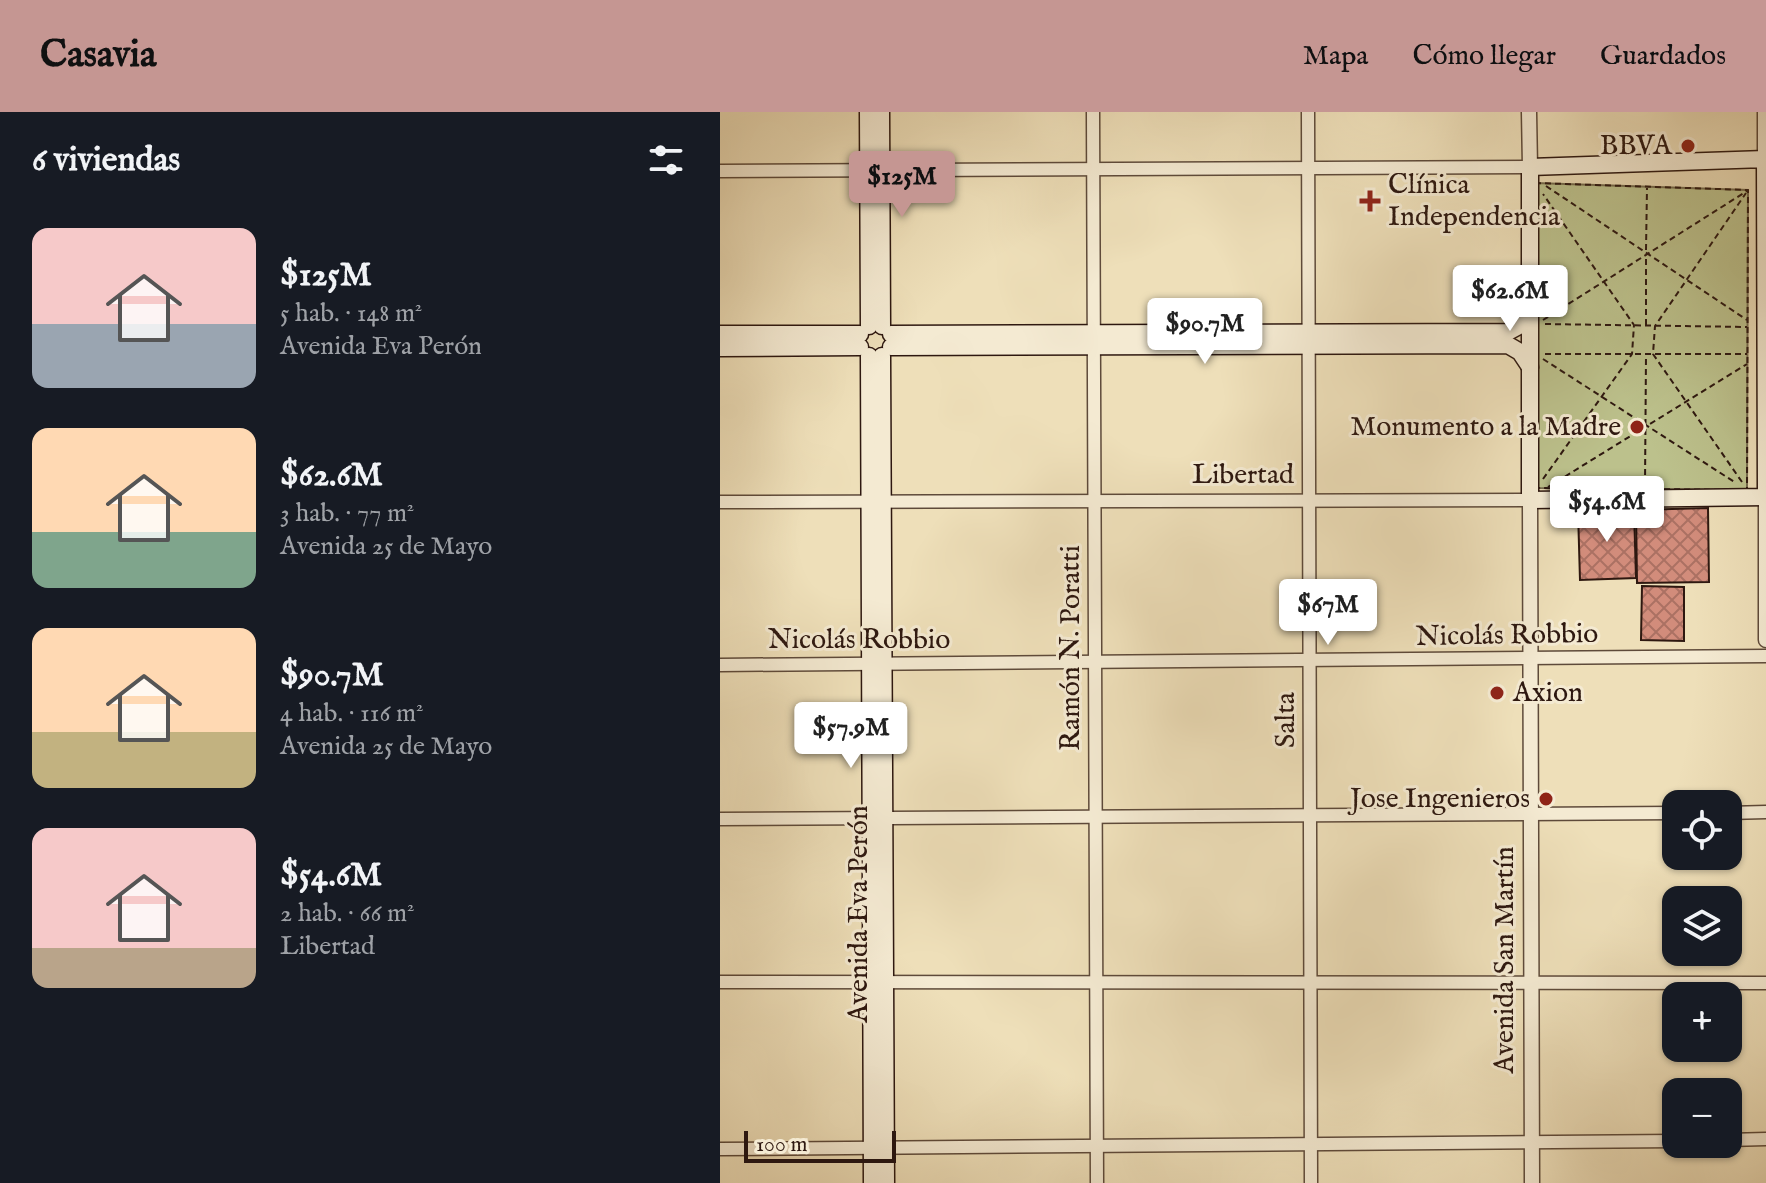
<!DOCTYPE html>
<html lang="es">
<meta charset="utf-8">
<style>
:root{--surface:#171b24;--page:#242831;--text:#f1f3f6;--muted:#9ea1a6;--accent:#c59692}
body{margin:0;font-family:"IM FELL English",serif;background:var(--page);color:var(--text);height:100vh;display:flex;flex-direction:column;font-size:30px;white-space:nowrap}
*{box-sizing:border-box;margin:0}
p{font-size:26px;color:var(--muted)}
.icon{flex:none;width:44px;height:44px;fill:none;stroke:currentColor;stroke-width:2;stroke-linecap:round;stroke-linejoin:round}
.map{position:relative;flex:1;overflow:hidden}
.sheet{display:flex;flex-direction:column;background:var(--surface);width:720px}
.sheet>*{flex:none}
.buttons{position:absolute;left:942px;top:678px;display:grid;gap:16px}
.buttons a{display:grid;place-items:center;width:80px;height:80px;border-radius:16px;background:var(--surface);box-shadow:0 2px 6px #0004;font-size:40px}
.scale{position:absolute;left:24px;bottom:20px;width:152px;box-sizing:border-box;padding-left:8px;border:4px solid #2e1810;border-top:0;font-size:22px;line-height:28px;white-space:nowrap;color:#2e1810;-webkit-text-stroke:6px #f4ead2;paint-order:stroke}
.price{position:absolute;translate:-50% -68px;padding:0 18px;border-radius:8px;background:#fff;color:#222;font-size:26px;line-height:52px;filter:drop-shadow(0 2px 4px #0008)}
.price::after{content:'';position:absolute;left:50%;top:48px;width:24px;height:18px;margin-left:-12px;background:inherit;clip-path:polygon(0 0,100% 0,50% 100%)}
.price.selected{background:var(--accent);color:#111}
ul{padding:0;list-style:none}
li{display:flex;align-items:center;gap:24px;height:200px;padding:0 32px}
li span{display:grid;place-items:center;flex:none;width:224px;height:160px;border-radius:16px;color:#555}
li>.icon{margin-inline-start:auto}
span .icon{width:96px;height:96px;fill:#fffc;stroke-width:1}
li b{font-size:34px}
h2{display:flex;justify-content:space-between;align-items:center;height:96px;padding:0 32px;font-size:34px}
header{display:flex;align-items:center;gap:48px;box-sizing:border-box;height:112px;padding:0 40px;background:var(--accent);color:#111}
header strong{font-size:38px}
nav{display:flex;gap:44px;margin-inline-start:auto;font-size:28px}
main{display:flex;flex:1;min-height:0}
.map>svg:first-child{display:block}
.green{fill:#bcc18c;stroke:#756c4e;stroke-width:2}
.building{fill:url(#building-cross-hatch);stroke:#2e1810;stroke-width:2}
.lines{fill:none;stroke-linecap:round;stroke-linejoin:round}
.minor-casing{stroke:#5e4a3a;stroke-width:15}
.tertiary-casing{stroke:#5e4a3a;stroke-width:17}
.secondary-casing{stroke:#2e1810;stroke-width:19}
.path{stroke:#2e1810;stroke-width:2;stroke-dasharray:6 4;stroke-linecap:butt}
.minor{stroke:#f4ead2;stroke-width:12}
.tertiary{stroke:#f4ead2;stroke-width:14}
.secondary{stroke:#f4ead2;stroke-width:16}
.poi-dot{fill:#8f2418;stroke:#f4ead2;stroke-width:3}
.labels{text-anchor:middle;dominant-baseline:central;stroke-width:6;stroke-linejoin:round;paint-order:stroke}
.poi-label{font-size:28px;fill:#2e1810;stroke:#f4ead2;text-anchor:end}
.street-label{font-size:28px;fill:#2e1810;stroke:#f4ead2}
</style>
<header>
<strong>Casavia</strong>
<nav><a>Mapa</a><a>Cómo llegar</a><a>Guardados</a></nav>
</header>
<main>
<section class="sheet">
<h2>6 viviendas<svg class="icon" aria-label="filters" viewBox="0 0 24 24"><path d="M4 7h16M4 17h16"/><circle cx="9" cy="7" r="2"/><circle cx="15" cy="17" r="2"/></svg></h2>
<ul>
<li><span style="background:linear-gradient(#f6c9c9 60%,#9aa5b1 0)"><svg class="icon" aria-label="home" viewBox="0 0 24 24"><path d="M3 11l9-7 9 7M6 9v11h12V9"/></svg></span><div><b>$125M</b><p>5 hab. · 148 m²</p><p>Avenida Eva Perón</p></div></li>
<li><span style="background:linear-gradient(#ffd9b3 65%,#7fa58c 0)"><svg class="icon" aria-label="home" viewBox="0 0 24 24"><path d="M3 11l9-7 9 7M6 9v11h12V9"/></svg></span><div><b>$62.6M</b><p>3 hab. · 77 m²</p><p>Avenida 25 de Mayo</p></div></li>
<li><span style="background:linear-gradient(#ffd9b3 65%,#c2b280 0)"><svg class="icon" aria-label="home" viewBox="0 0 24 24"><path d="M3 11l9-7 9 7M6 9v11h12V9"/></svg></span><div><b>$90.7M</b><p>4 hab. · 116 m²</p><p>Avenida 25 de Mayo</p></div></li>
<li><span style="background:linear-gradient(#f6c9c9 75%,#b9a48a 0)"><svg class="icon" aria-label="home" viewBox="0 0 24 24"><path d="M3 11l9-7 9 7M6 9v11h12V9"/></svg></span><div><b>$54.6M</b><p>2 hab. · 66 m²</p><p>Libertad</p></div></li>
</ul>
</section>
<div class="map">
<svg width="1046" height="1071" viewBox="0 0 1046 1071">
<defs>
<pattern id="building-cross-hatch" width="8" height="8" patternUnits="userSpaceOnUse" patternTransform="scale(2)"><rect width="8" height="8" fill="#d28c7b"/><path d="M0 0l8 8M0 8l8-8" fill="none" stroke="#ab7163"/></pattern>
</defs>
<rect width="100%" height="100%" fill="#eedfb9"/>
<filter id="stains"><feTurbulence type="fractalNoise" baseFrequency=".0025" numOctaves="4"/><feColorMatrix values="0 0 0 0 .2 0 0 0 0 .09 0 0 0 0 .02 0 0 0 .5 -.17"/></filter>
<radialGradient id="worn" r=".72"><stop offset=".6" stop-color="#630" stop-opacity="0"/><stop offset="1" stop-color="#630" stop-opacity=".3"/></radialGradient>
<polygon class="green" points="815,71 1028,78 1027,378 816,376"/>
<g class="building">
<polygon points="988,396 989,470 917,471 916,398"/>
<polygon points="914,397 916,466 860,468 858,399"/>
<polygon points="922,474 964,475 964,529 921,528"/>
</g>
<g class="lines">
<g class="minor-casing">
<g id="minor">
<polyline points="373,0 377,1071"/>
<polyline points="588,0 591,1071"/>
<polyline points="0,59 810,55"/>
<polyline points="0,390 810,388"/>
<polyline points="0,553 1046,544"/>
<polyline points="1008,701 1046,700"/>
<polyline points="0,707 956,701"/>
<polyline points="0,870 1046,871"/>
<polyline points="1008,1028 1046,1027"/>
<polyline points="0,1037 956,1029"/>
</g>
</g>
<g class="tertiary-casing">
<g id="tertiary">
<polyline points="809,0 810,55"/>
<polyline points="1045,0 1045,47"/>
<polyline points="1046,385 1046,528"/>
<polyline points="810,388 812,1071"/>
</g>
</g>
<g class="secondary-casing">
<g id="secondary">
<polyline points="148,0 149,214"/>
<polyline points="161,0 162,214"/>
<polygon points="1045,47 1046,385 810,388 810,55"/>
<polyline points="0,222 140,222"/>
<polyline points="171,222 788,220 799,214 810,198"/>
<polyline points="171,235 788,233 800,240 810,255"/>
<polyline points="0,236 140,235"/>
<polyline points="149,244 152,1071"/>
<polyline points="162,244 166,1071"/>
</g>
</g>
<g class="path">
<polygon points="815,71 1028,78 1027,378 816,376"/>
<polyline points="826,74 1027,208"/>
<polyline points="926,138 927,76"/>
<polyline points="823,208 1027,79"/>
<polyline points="825,212 1027,215"/>
<polyline points="926,213 926,144"/>
<polyline points="825,242 1027,242"/>
<polyline points="823,247 1016,371"/>
<polyline points="823,367 912,242 914,213 823,82"/>
<polyline points="1022,370 933,242 935,214 1026,81"/>
<polyline points="925,373 926,243"/>
<polyline points="828,375 1027,252"/>
</g>
<use href="#minor" class="minor"/>
<use href="#tertiary" class="tertiary"/>
<use href="#secondary" class="secondary"/>
</g>
<g class="poi-dot">
<circle cx="968" cy="34" r="8"/>
<path d="M646 77h8v8h8v8h-8v8h-8v-8h-8v-8h8z"/>
<circle cx="917" cy="315" r="8"/>
<circle cx="777" cy="581" r="8"/>
<circle cx="826" cy="687" r="8"/>
</g>
<g class="labels">
<g class="poi-label">
<text x="952" y="34">BBVA</text>
<text x="668" y="73" text-anchor="start">Clínica<tspan x="668" dy="32">Independencia</tspan></text>
<text x="901" y="315">Monumento a la Madre</text>
<text x="793" y="581" text-anchor="start">Axion</text>
<text x="810" y="687">Jose Ingenieros</text>
</g>
<g class="street-label">
<text x="523" y="363">Libertad</text>
<text transform="translate(787 524) rotate(-1)">Nicolás Robbio</text>
<text x="139" y="528">Nicolás Robbio</text>
<text transform="translate(351 536) rotate(-90)">Ramón N. Poratti</text>
<text transform="translate(566 608) rotate(-90)">Salta</text>
<text transform="translate(139 802) rotate(-90)">Avenida Eva Perón</text>
<text transform="translate(785 848) rotate(-90)">Avenida San Martín</text>
</g>
</g>
<rect width="100%" height="100%" filter="url(#stains)"/>
<rect width="100%" height="100%" fill="url(#worn)"/>
</svg>
<div class="buttons">
<a><svg class="icon" aria-label="locate" viewBox="0 0 24 24"><circle cx="12" cy="12" r="6"/><path d="M12 2v4M12 18v4M2 12h4M18 12h4"/></svg></a>
<a><svg class="icon" aria-label="layers" viewBox="0 0 24 24"><path d="M12 4l9 5-9 5-9-5zM3 14l9 5 9-5"/></svg></a>
<a>+</a>
<a>−</a>
</div>
<div class="scale">100 m</div>
<b class="price selected" style="left:182px;top:107px">$125M</b>
<b class="price" style="left:790px;top:221px">$62.6M</b>
<b class="price" style="left:485px;top:254px">$90.7M</b>
<b class="price" style="left:887px;top:432px">$54.6M</b>
<b class="price" style="left:608px;top:535px">$67M</b>
<b class="price" style="left:131px;top:658px">$57.9M</b>
</div>
</main>
